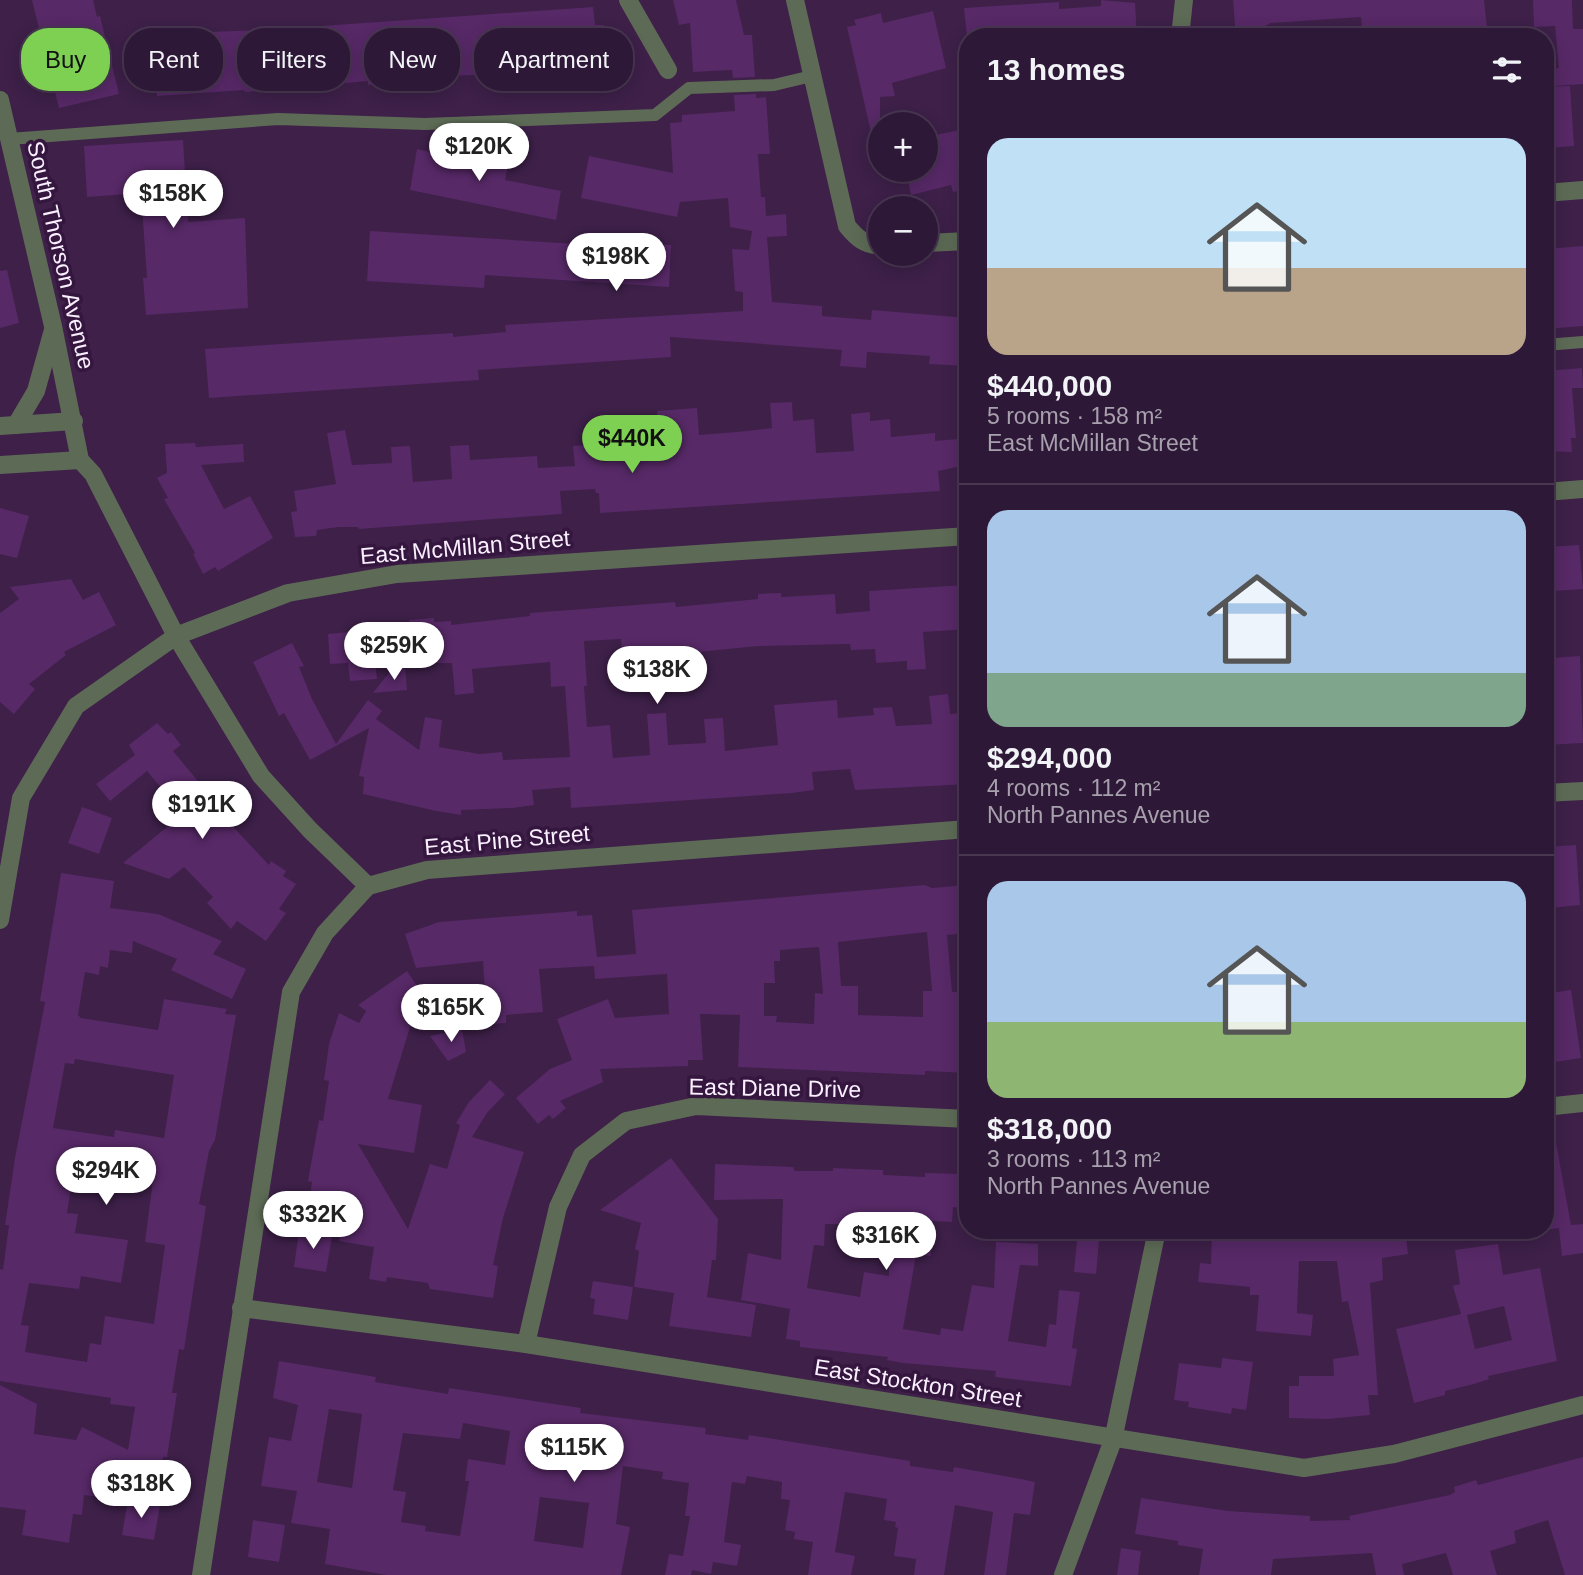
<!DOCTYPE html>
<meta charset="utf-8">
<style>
:root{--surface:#2e1837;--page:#36213f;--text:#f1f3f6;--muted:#a7a0ad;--line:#493752;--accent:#7ed053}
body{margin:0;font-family:Helvetica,sans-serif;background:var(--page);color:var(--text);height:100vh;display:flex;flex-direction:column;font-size:26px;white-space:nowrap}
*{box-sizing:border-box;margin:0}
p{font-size:23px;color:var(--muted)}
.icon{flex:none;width:38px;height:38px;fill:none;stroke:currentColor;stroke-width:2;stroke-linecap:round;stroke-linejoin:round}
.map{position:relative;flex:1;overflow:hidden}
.drawer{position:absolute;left:959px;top:28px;width:595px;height:1211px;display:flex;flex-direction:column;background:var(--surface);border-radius:28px;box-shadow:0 4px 18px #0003,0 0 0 2px var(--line)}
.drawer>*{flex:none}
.guide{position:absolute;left:21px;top:28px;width:665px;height:63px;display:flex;gap:14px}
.buttons{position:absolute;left:868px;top:112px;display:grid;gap:14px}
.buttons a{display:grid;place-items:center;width:70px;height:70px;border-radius:50%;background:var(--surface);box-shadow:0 4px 18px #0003,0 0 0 2px var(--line);font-size:35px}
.price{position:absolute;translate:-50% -60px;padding:0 16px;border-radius:24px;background:#fff;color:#222;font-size:23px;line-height:46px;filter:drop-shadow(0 2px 4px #0008)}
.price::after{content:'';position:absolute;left:50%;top:42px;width:21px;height:16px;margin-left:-10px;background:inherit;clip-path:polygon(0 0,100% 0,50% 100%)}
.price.on{background:var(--accent);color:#111}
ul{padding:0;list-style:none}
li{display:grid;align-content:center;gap:14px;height:371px;padding:0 28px}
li+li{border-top:2px solid var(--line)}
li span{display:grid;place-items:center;height:217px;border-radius:21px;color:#555}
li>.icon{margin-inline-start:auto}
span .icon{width:126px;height:126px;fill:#fffc;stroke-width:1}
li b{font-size:30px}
h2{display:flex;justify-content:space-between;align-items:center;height:84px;padding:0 28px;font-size:30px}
.chip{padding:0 24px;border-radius:28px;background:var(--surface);box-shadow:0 4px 18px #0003,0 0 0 2px var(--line);font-size:24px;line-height:63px}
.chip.on{background:var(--accent);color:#111}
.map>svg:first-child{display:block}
.building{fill:#572967;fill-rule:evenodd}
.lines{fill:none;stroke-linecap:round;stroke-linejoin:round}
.service{stroke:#5d6b56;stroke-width:12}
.minor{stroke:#5d6b56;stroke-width:18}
.labels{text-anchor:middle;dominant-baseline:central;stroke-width:7;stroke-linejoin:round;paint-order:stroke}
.street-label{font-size:23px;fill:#faeffe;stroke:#34163e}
</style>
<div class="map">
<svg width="1583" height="1575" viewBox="0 0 1583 1575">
<rect width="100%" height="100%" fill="#3e2049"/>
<g class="building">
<polygon points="32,0 93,0 97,17 100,16 119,94 59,108"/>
<polygon points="673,0 736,0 744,35 752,35 755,77 733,78 732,70 693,72 690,23 679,25"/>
<polygon points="1101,0 1135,3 1137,37 1086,37 1086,34 967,37 964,8 1059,2 1059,9 1101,6"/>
<polygon points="1233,0 1484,0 1488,37 1413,37 1412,29 1362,32 1361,17 1271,23 1265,26 1264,37 1236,37"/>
<polygon points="1533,0 1572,0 1573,29 1583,29 1583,84 1554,86 1553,69 1559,68 1555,26 1534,27"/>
<polygon points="593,7 595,25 604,25 606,67 492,77 492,74 450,76 368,85 368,81 245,92 244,90 157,96 153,34 264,30"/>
<polygon points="933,11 946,68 892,83 895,96 880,97 880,140 873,141 847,27 856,25 854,20 881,13 883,23"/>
<polygon points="1570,86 1574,146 1546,148 1546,87"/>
<polygon points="756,94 756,98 766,97 770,154 758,154 761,197 765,197 766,216 786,214 787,236 767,237 772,302 822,306 822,316 871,320 872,310 968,318 968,366 929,364 930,356 867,352 866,368 840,366 842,350 670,337 671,357 478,370 479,380 209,398 205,349 453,333 453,337 506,332 505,325 743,311 743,292 735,291 732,249 749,250 752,231 730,227 728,198 680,202 677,217 581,198 589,156 673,173 670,123 682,122 682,115 735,111 734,95"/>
<polygon points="960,130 968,165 968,189 953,192 951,185 911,195 906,170 926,170 926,137"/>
<polygon points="183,140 188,222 245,218 248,308 146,315 143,278 147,278 141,193 87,197 84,146"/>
<polygon points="431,145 509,161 505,180 561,191 556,220 410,190 417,149 430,152"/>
<polygon points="370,231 576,244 577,239 671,245 669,287 485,275 484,288 367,281"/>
<polygon points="1583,246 1583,326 1545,329 1545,249"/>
<polygon points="7,270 19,323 0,328 0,271"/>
<polygon points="1582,368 1583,388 1572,388 1576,438 1571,438 1572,452 1545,451 1545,371"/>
<polygon points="792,402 793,421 814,419 816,453 854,451 851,414 870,412 870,421 890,419 891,437 935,433 935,441 959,439 961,466 938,471 940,491 600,513 599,493 596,493 595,489 560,491 562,514 359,529 358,527 338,527 317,530 316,536 295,537 291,512 297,511 294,491 336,484 327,433 345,430 352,465 392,463 391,447 410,446 413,482 452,479 450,446 469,445 470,460 537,456 538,468 575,466 573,446 601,444 602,462 661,456 657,411 697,408 699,435 737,432 772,428 770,403"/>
<polygon points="195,443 196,447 243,444 244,462 201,465 224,509 250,496 273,538 218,571 215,567 203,574 193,554 195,553 164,499 168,498 157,478 167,473 165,444"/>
<polygon points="0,508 29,516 17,558 0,554"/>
<polygon points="1579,545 1583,589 1552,591 1548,547"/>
<polygon points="71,579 83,600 99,592 116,625 64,652 66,655 29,684 35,689 14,714 0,702 0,613 19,599 10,587"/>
<polygon points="966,585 968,629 923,632 926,669 907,670 907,661 876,663 875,649 851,650 850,644 758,646 698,652 700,679 681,680 679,655 641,658 644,686 625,688 621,639 584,641 587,686 584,686 587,727 610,725 613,758 650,755 647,714 666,713 668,745 706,743 704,719 723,718 725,751 778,745 774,705 837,700 838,718 874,715 873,708 892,707 896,726 932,724 929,696 948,694 950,714 968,712 968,784 855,790 850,769 812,772 814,790 792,793 571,808 570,787 532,790 534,805 513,808 461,810 461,815 436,811 363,794 364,777 359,776 369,728 310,760 284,713 279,716 253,662 292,643 304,666 299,667 312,699 336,744 368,700 382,711 376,719 419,750 425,717 442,720 439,747 479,754 502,752 503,760 570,757 565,686 551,687 550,662 472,669 474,693 455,695 452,663 412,663 409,620 434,618 434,622 451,621 451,625 530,616 530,613 675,602 676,607 758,599 758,594 781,593 781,597 835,594 836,614 870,611 869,591"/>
<polygon points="372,630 377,679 350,681 348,663 330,664 328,634"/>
<polygon points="1580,656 1583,743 1545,745 1545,694 1555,693 1552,658"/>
<polygon points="405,667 407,690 373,693 392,669"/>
<polygon points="157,723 168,734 171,732 181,745 173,751 212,798 209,801 269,865 271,861 286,871 283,876 296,884 279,909 286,913 266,941 237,921 231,929 207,903 213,897 184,867 169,879 123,863 183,814 147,771 110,801 96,784 135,755 129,745"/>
<polygon points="82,807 112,818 99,854 68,843"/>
<polygon points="1576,845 1580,905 1549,908 1545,847"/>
<path d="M61 873 114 881 110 908 158 914 222 941 213 954 246 969 232 999 171 970 177 959 133 941 132 953 110 950 108 968 100 966 99 975 85 972 78 1015 81 1018 158 1030 164 999 227 1009 225 1014 236 1015 215 1140 209 1151 199 1204 206 1206 184 1350 179 1349 172 1393H177L167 1457H163L161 1469 133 1464 127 1500 84 1495 82 1515 73 1514 69 1543 22 1535 26 1510 0 1507V1385L37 1404 34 1434 76 1440 82 1427 128 1450 135 1407 110 1404 111 1398 0 1381V1269L3 1270 9 1225H5L15 1158 45 1002 40 1001ZM75 1059 174 1075 164 1138 115 1130 114 1137 53 1128 65 1063 74 1064ZM105 1172 153 1180 145 1242 165 1245 154 1324 105 1316 101 1345 90 1343 87 1362 25 1352 29 1326 21 1325 29 1283 79 1289 81 1276 121 1283 128 1240 75 1233 78 1214 67 1213 73 1174 104 1179Z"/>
<path d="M925 885 932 888 968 885V933L947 935 952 992H966L968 1073 925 1071V1075L738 1067 740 1015 700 1014 703 1060H688V1066L600 1069 603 1082 560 1101 566 1108 553 1119 549 1115 538 1124 516 1098 550 1069 572 1060 557 1019 608 999 615 1018 669 1014 667 974 595 979 594 966 539 969 543 1012 506 1015V1023L487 1024 483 961 416 968 405 934 439 922 577 911V916L592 915 597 957 636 954 632 910ZM927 932 932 991H923V1017L858 1015V986H841L838 942ZM819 947 823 994 815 993 814 1024 776 1022 777 1016H764V983H775L774 961H780V950Z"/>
<polygon points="407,971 430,1005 415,1016 414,1014 388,1099 422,1105 414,1153 358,1144 408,1229 430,1164 447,1169 460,1125 456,1123 469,1102 490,1080 505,1094 487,1113 472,1137 524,1152 503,1218 493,1265 498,1266 493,1298 430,1289 428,1283 387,1277 386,1282 369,1279 374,1247 339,1241 346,1203 310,1197 312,1182 308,1181 319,1120 323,1121 329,1081 324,1080 329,1044 339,1013 359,1023 366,1011 358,1005"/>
<polygon points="1571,990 1581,1058 1548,1063 1545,1006 1551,1005 1550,993"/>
<polygon points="462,1029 466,1052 448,1061 430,1036"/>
<polygon points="1556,1143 1571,1225 1583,1224 1583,1253 1562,1256 1559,1228 1545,1230 1545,1144"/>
<polygon points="671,1158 718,1219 716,1260 712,1260 707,1297 756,1305 751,1337 669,1326 674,1293 634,1287 639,1251 635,1249 641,1223 600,1210"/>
<path d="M715 1164 793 1167 795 1171H833V1168L883 1170V1175L925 1177V1173L962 1174 961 1208 953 1207 952 1222 932 1221 931 1256 916 1255 903 1329 940 1335 941 1328 963 1331 972 1285 994 1288 996 1242 1038 1244V1266L1020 1265 1008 1341 1046 1347 1049 1324 1056 1325 1059 1290 1080 1292 1072 1348 1077 1349 1071 1386 995 1377 996 1371 903 1363 887 1360 888 1357 800 1347V1341L786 1339 790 1309 741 1300 748 1253 781 1260 783 1199 714 1200ZM851 1216 889 1218V1276L864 1272 860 1297 807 1288 814 1245 824 1246 825 1224H851Z"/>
<polygon points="303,1229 332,1236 326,1272 294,1267 299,1231"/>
<polygon points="1078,1230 1100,1230 1096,1274 1074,1272"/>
<polygon points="1212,1230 1405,1230 1408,1254 1382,1258 1383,1280 1370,1283 1378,1395 1368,1395 1370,1415 1327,1419 1289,1418 1289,1386 1299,1386 1299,1376 1334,1376 1333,1359 1359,1355 1348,1301 1342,1302 1337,1261 1299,1261 1297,1313 1313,1315 1311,1336 1256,1331 1259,1295 1250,1295 1250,1287 1198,1282 1200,1263 1211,1264"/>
<path d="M1498 1244 1503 1275 1540 1268 1557 1361 1488 1376 1489 1379 1474 1384 1445 1391V1395L1414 1403 1396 1329 1461 1314 1453 1286 1460 1284 1455 1250ZM1504 1306 1512 1340 1475 1349 1467 1315Z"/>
<polygon points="593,1281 633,1287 628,1320 593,1314 595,1299 590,1298"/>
<polygon points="1222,1358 1253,1362 1246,1410 1232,1408 1231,1414 1188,1407 1189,1402 1174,1400 1179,1363 1221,1368"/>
<path d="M279 1361 376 1377 375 1382 448 1394 449 1388 581 1408 580 1413 706 1428 705 1434 748 1440 749 1435 910 1461V1466L953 1472 954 1467 1021 1479 1035 1482 1030 1515 1014 1513 1006 1575H984L993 1512 955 1505 944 1575H914L916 1559 894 1556 898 1528 895 1527 896 1522 884 1520 887 1499 845 1492 835 1552 855 1556 851 1575H808L813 1542 794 1539 795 1532 785 1530 790 1500 781 1499 782 1482 747 1476 745 1484 732 1482 724 1542 741 1545 737 1566 713 1562 711 1574 692 1570 691 1575H665L669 1554 683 1556 690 1516H685L689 1483 662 1479 663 1472 623 1466 616 1524 630 1527 621 1575H386L325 1564 330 1529 291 1523 297 1491 261 1486 269 1437 291 1441 298 1405 273 1398ZM329 1409 362 1414 352 1488 317 1482ZM463 1423 510 1431 505 1465 468 1459 465 1481H469L460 1536 425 1531 426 1526 401 1522 406 1492 393 1490 403 1433 460 1439ZM540 1497 589 1503 583 1548 534 1541Z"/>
<polygon points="1583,1457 1583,1575 1565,1575 1548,1520 1514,1531 1516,1543 1490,1551 1497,1575 1453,1575 1446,1553 1402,1564 1404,1575 1376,1575 1372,1553 1273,1559 1271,1575 1199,1575 1203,1549 1178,1545 1178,1541 1135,1534 1141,1498 1228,1511 1310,1516 1310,1521 1350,1520 1349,1516 1450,1495 1455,1492 1454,1487 1476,1480 1478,1485"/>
<polygon points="128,1500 160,1505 154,1540 122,1535"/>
<polygon points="253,1520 285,1525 279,1562 248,1557"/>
<polygon points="1121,1548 1141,1551 1138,1575 1117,1575"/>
</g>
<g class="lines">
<g class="service">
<polyline points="9,139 278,119 425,124 655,115 689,88 774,85 812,76"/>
<polyline points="1545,345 1583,342"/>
</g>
<g class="minor">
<polyline points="628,0 668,70"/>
<path d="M795 0 847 226C856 237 865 246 880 245"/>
<polyline points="1180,37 1184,0"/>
<polyline points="0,100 53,326 80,460 93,474 176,636 288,593 397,574 968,536"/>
<polyline points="1545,193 1583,190"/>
<polyline points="926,243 968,241"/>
<polyline points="16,425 36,391 53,330"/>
<polyline points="0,426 74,421"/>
<polyline points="0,465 80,460"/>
<polyline points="1545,492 1583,489"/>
<polyline points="1545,793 1583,791"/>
<polyline points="0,920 21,798 76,706 176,636 261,776 310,830 368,886 427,870 968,829"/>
<polyline points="1545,1107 1583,1103"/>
<polyline points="241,1308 526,1344 1304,1468 1394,1454 1583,1405"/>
<polyline points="526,1344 558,1207 582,1155 626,1121 696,1106 968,1119"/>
<polyline points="201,1575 291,992 325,933 368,886"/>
<polyline points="1063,1575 1113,1440 1157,1230"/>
</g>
</g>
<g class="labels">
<g class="street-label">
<text transform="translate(61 255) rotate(77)">South Thorson Avenue</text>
<text transform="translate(465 547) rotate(-5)">East McMillan Street</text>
<text transform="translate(507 840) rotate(-5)">East Pine Street</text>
<text transform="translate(775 1088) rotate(1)">East Diane Drive</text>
<text transform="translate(918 1383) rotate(9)">East Stockton Street</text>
</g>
</g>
</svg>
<div class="buttons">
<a>+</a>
<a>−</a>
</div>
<b class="price" style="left:479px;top:183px">$120K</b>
<b class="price" style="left:173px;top:230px">$158K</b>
<b class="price" style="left:616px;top:293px">$198K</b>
<b class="price on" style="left:632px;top:475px">$440K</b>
<b class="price" style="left:394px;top:682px">$259K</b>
<b class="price" style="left:657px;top:706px">$138K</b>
<b class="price" style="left:202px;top:841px">$191K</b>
<b class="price" style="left:451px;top:1044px">$165K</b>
<b class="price" style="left:106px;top:1207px">$294K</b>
<b class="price" style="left:313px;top:1251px">$332K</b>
<b class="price" style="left:886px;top:1272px">$316K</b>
<b class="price" style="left:574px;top:1484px">$115K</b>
<b class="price" style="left:141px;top:1520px">$318K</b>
<div class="guide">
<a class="chip on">Buy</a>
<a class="chip">Rent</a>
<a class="chip">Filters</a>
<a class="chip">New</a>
<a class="chip">Apartment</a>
</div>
<section class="drawer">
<h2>13 homes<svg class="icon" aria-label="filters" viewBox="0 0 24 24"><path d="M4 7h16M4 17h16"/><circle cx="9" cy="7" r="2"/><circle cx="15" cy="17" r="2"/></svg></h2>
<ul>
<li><span style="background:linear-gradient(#bfe0f5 60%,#b9a48a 0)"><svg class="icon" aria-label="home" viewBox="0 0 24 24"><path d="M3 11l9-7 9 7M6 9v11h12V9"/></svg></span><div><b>$440,000</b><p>5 rooms · 158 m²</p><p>East McMillan Street</p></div></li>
<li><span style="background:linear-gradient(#a9c7e8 75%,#7fa58c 0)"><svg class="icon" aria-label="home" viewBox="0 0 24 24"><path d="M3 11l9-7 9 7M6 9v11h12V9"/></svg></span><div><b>$294,000</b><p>4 rooms · 112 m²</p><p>North Pannes Avenue</p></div></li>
<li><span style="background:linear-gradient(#a9c7e8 65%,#8fb573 0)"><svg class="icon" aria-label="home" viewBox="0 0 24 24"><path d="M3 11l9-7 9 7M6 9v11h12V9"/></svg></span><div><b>$318,000</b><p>3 rooms · 113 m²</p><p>North Pannes Avenue</p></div></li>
</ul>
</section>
</div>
